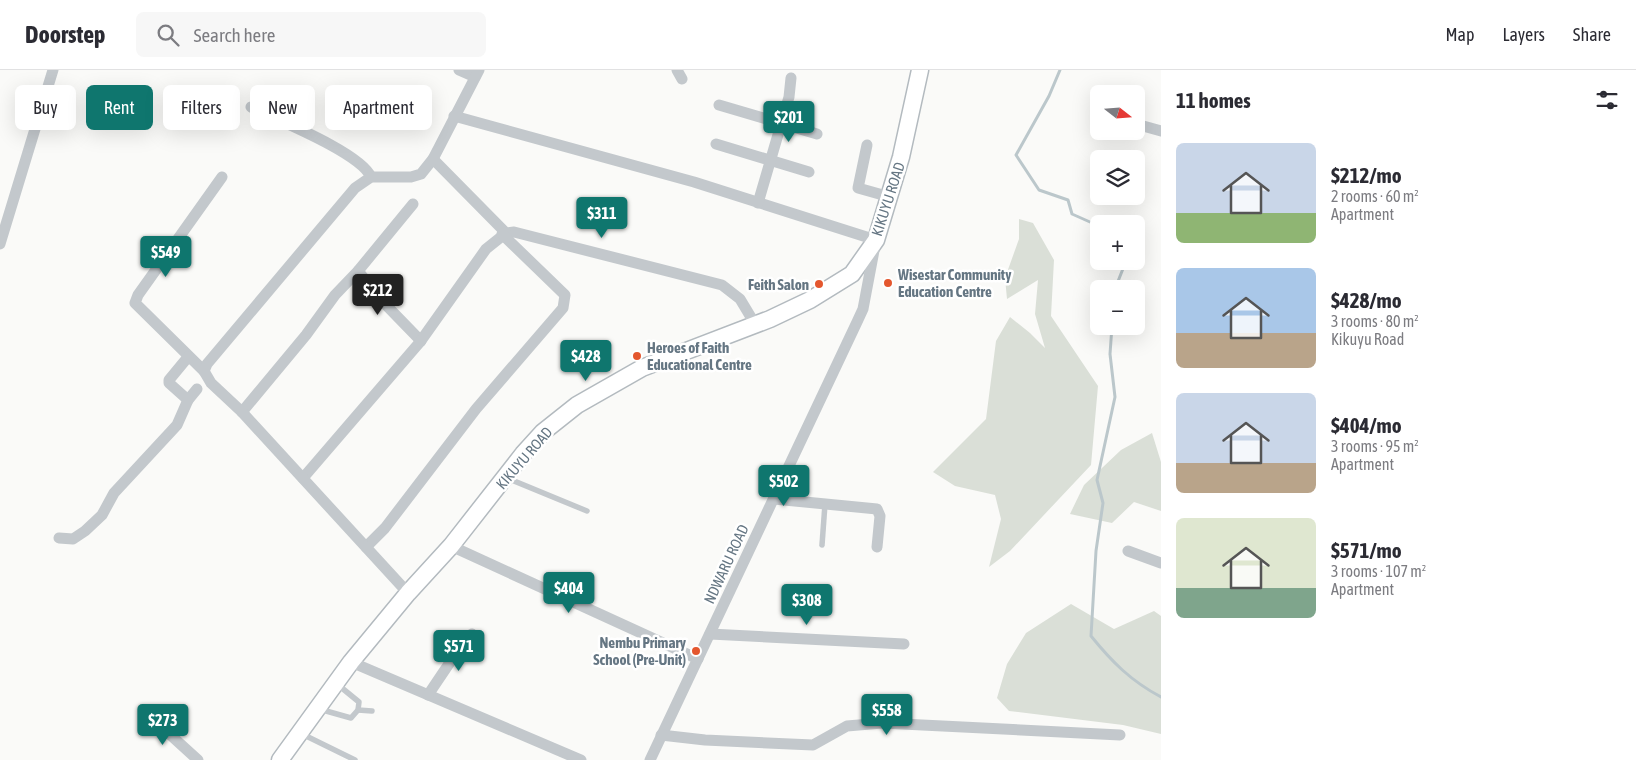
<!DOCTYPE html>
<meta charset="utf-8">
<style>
:root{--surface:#fff;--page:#f7f7f7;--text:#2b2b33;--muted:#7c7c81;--line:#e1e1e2;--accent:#0f766e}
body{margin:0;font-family:"Asap Condensed",sans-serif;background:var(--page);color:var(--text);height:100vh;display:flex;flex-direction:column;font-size:19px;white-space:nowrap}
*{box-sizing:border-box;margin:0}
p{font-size:16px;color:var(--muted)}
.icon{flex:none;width:28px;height:28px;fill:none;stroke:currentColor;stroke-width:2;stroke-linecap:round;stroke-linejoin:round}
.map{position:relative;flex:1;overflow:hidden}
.side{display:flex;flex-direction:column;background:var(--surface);width:475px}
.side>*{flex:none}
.top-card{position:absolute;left:15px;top:15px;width:475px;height:45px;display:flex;gap:10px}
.needle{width:32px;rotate:107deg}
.fabs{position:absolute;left:1090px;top:15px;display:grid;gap:10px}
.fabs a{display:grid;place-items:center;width:55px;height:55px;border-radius:8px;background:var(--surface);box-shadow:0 5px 20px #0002;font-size:25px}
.price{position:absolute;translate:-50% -42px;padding:0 11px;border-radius:5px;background:var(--accent);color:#fff;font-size:16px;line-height:32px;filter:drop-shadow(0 1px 2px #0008)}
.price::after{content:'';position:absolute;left:50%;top:30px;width:15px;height:11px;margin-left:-8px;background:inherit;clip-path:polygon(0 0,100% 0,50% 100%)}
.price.active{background:#222;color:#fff}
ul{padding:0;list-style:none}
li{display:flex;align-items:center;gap:15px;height:125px;padding:0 15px}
li span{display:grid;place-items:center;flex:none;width:140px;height:100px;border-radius:8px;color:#555}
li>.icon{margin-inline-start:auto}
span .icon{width:60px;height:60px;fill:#fffc;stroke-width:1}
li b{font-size:21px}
h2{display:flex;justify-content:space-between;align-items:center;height:60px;padding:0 15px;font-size:21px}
.pill{padding:0 18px;border-radius:8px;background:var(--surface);box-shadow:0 5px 20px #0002;font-size:18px;line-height:45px}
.pill.active{background:var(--accent);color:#fff}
header{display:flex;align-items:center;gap:30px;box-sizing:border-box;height:70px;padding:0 25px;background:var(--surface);border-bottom:1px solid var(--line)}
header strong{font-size:24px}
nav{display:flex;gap:28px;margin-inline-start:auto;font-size:18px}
.search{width:350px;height:45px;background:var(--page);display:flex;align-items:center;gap:12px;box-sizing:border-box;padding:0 18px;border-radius:8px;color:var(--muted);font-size:19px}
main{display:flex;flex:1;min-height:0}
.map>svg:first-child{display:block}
.green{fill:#dadfd7}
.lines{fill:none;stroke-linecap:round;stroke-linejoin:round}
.stream{stroke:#bbc7cb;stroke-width:3}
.secondary-casing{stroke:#b3babf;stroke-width:19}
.service{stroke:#c3c8cc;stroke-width:5.5}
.minor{stroke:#c3c8cc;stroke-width:11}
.secondary{stroke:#fff;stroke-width:16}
.poi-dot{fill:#e4572e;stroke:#fff;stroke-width:2}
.labels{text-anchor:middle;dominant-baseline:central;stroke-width:5;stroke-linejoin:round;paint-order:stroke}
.street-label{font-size:15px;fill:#657683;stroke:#fff}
.poi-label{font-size:15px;font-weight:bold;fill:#657683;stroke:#fff;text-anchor:start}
</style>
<header>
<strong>Doorstep</strong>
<div class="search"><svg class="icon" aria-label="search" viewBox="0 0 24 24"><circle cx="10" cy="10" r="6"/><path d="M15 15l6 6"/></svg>Search here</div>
<nav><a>Map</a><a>Layers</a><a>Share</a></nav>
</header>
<main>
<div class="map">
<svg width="1161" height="690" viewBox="0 0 1161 690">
<rect width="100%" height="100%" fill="#fafaf8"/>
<g class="green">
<polygon points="1019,149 1033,153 1054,190 1051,246 1098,316 1091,395 1010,481 989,497 1001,449 995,425 955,416 933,402 986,349 996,271 1010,247 1030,263 1045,278 1035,244 1038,210 1007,229 1005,208 1019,169"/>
<polygon points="1152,363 1161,392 1161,441 1134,432 1112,453 1070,444 1084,415 1121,380"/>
<polygon points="1071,534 1114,559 1154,541 1161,546 1161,664 1123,655 1009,641 997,628 1007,594 1026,563"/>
</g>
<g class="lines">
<g class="stream">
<polyline points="1060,0 1049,26 1016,85 1039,120 1068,130 1072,144 1099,156"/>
<polyline points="1115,219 1126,191"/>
<path d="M1112 256 1110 284 1115 327 1097 410 1103 433 1096 481 1091 566C1112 592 1131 611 1161 627"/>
</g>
<g class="secondary-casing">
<polyline id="secondary" points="280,690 351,592 408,523 451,476 523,384 543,362 577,335 642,298 770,249 810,230 852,204 876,170 901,87 920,0"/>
</g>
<g class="service">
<polyline points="507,408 587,441"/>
<polyline points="822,475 825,434"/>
<polyline points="319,639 351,648 358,640 359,632 337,614"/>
<polyline points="358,640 372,641"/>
<polyline points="302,664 355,690"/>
</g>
<g class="minor">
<polyline points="459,0 475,7"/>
<polyline points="677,0 682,9"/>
<polyline points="719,35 817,64"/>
<path d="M251 37C278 50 361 83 371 107"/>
<polyline points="454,46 694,112 876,170 863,239 857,252 650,690"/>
<polyline points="1136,54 1161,61"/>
<polyline points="716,74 809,102"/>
<polyline points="867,75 858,118 890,127"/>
<polyline points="433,89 506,163 514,162 722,215 740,229 755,254"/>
<polyline points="758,133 789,27 791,8"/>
<polyline points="0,174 53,0"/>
<polyline points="358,201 386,235 421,271"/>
<polyline points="204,301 135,233 138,225 222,107"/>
<polyline points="188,330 169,313 169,310 188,287"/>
<polyline points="242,342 306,265 335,225 358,201 413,134"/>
<polyline points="303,408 420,272 486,179 506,163"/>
<polyline points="774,429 877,439 880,446 877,477"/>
<polyline points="59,468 73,469 85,461 102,445 114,423 177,355 188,330 197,319"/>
<polyline points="451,476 698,589"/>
<polyline points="366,477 385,458 476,339 563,238 565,225 502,164"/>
<polyline points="1128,481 1161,493"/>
<polyline points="408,523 242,342 211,313 204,301 207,294 355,118 371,107 411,107 421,104 433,89 479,0"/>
<polyline points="710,564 904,574"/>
<polyline points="351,592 581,690"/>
<polyline points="428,625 465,570 472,564"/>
<polyline points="148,645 158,658 165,660 198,690"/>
<polyline points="661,665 705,670 813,675 847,656 882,653 1120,665"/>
</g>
<use href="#secondary" class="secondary"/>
</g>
<g class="poi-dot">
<circle cx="888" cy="213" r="5"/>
<circle cx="819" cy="214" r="5"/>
<circle cx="637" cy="286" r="5"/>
<circle cx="696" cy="581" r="5"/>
</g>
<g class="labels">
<g class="street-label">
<text transform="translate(888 129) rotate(-72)">KIKUYU ROAD</text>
<text transform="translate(524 388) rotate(-49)">KIKUYU ROAD</text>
<text transform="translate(726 494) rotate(-65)">NDWARU ROAD</text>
</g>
<g class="poi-label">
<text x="898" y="204">Wisestar Community<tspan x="898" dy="17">Education Centre</tspan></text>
<text x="809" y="214" text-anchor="end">Feith Salon</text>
<text x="647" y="277">Heroes of Faith<tspan x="647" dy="17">Educational Centre</tspan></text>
<text x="686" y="572" text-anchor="end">Nembu Primary<tspan x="686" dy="17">School (Pre-Unit)</tspan></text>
</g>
</g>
</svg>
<div class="fabs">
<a><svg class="needle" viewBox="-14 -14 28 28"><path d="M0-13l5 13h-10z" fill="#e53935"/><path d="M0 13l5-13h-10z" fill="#7c7c81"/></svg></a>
<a><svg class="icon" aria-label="layers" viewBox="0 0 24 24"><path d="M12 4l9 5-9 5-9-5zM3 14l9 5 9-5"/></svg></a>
<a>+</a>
<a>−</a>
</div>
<b class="price" style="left:789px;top:73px">$201</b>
<b class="price" style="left:602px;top:169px">$311</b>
<b class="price" style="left:166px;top:208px">$549</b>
<b class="price active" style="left:378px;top:246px">$212</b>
<b class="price" style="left:586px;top:312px">$428</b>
<b class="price" style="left:784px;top:437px">$502</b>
<b class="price" style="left:569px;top:544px">$404</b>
<b class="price" style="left:807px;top:556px">$308</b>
<b class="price" style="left:459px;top:602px">$571</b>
<b class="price" style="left:887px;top:666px">$558</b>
<b class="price" style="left:163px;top:676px">$273</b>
<div class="top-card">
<a class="pill">Buy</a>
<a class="pill active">Rent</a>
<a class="pill">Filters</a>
<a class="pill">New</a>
<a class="pill">Apartment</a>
</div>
</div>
<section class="side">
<h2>11 homes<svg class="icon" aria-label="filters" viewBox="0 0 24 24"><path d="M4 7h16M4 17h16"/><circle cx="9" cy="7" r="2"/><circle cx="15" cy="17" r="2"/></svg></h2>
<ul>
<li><span style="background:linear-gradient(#c9d6e8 70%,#8fb573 0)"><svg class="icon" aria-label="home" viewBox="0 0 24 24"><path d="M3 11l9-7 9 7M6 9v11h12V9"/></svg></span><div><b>$212/mo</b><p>2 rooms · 60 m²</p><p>Apartment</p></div></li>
<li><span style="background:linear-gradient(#a9c7e8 65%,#b9a48a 0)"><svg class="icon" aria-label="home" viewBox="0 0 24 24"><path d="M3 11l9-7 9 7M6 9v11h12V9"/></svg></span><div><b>$428/mo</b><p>3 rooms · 80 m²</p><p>Kikuyu Road</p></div></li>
<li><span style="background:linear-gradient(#c9d6e8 70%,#b9a48a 0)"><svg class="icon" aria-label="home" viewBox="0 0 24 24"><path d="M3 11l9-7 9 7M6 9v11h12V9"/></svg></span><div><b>$404/mo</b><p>3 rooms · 95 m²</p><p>Apartment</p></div></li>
<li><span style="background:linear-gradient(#dfe7d0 70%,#7fa58c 0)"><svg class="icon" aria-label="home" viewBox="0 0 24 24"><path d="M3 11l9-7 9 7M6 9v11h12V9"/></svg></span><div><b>$571/mo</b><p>3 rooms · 107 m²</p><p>Apartment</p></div></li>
</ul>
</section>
</main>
